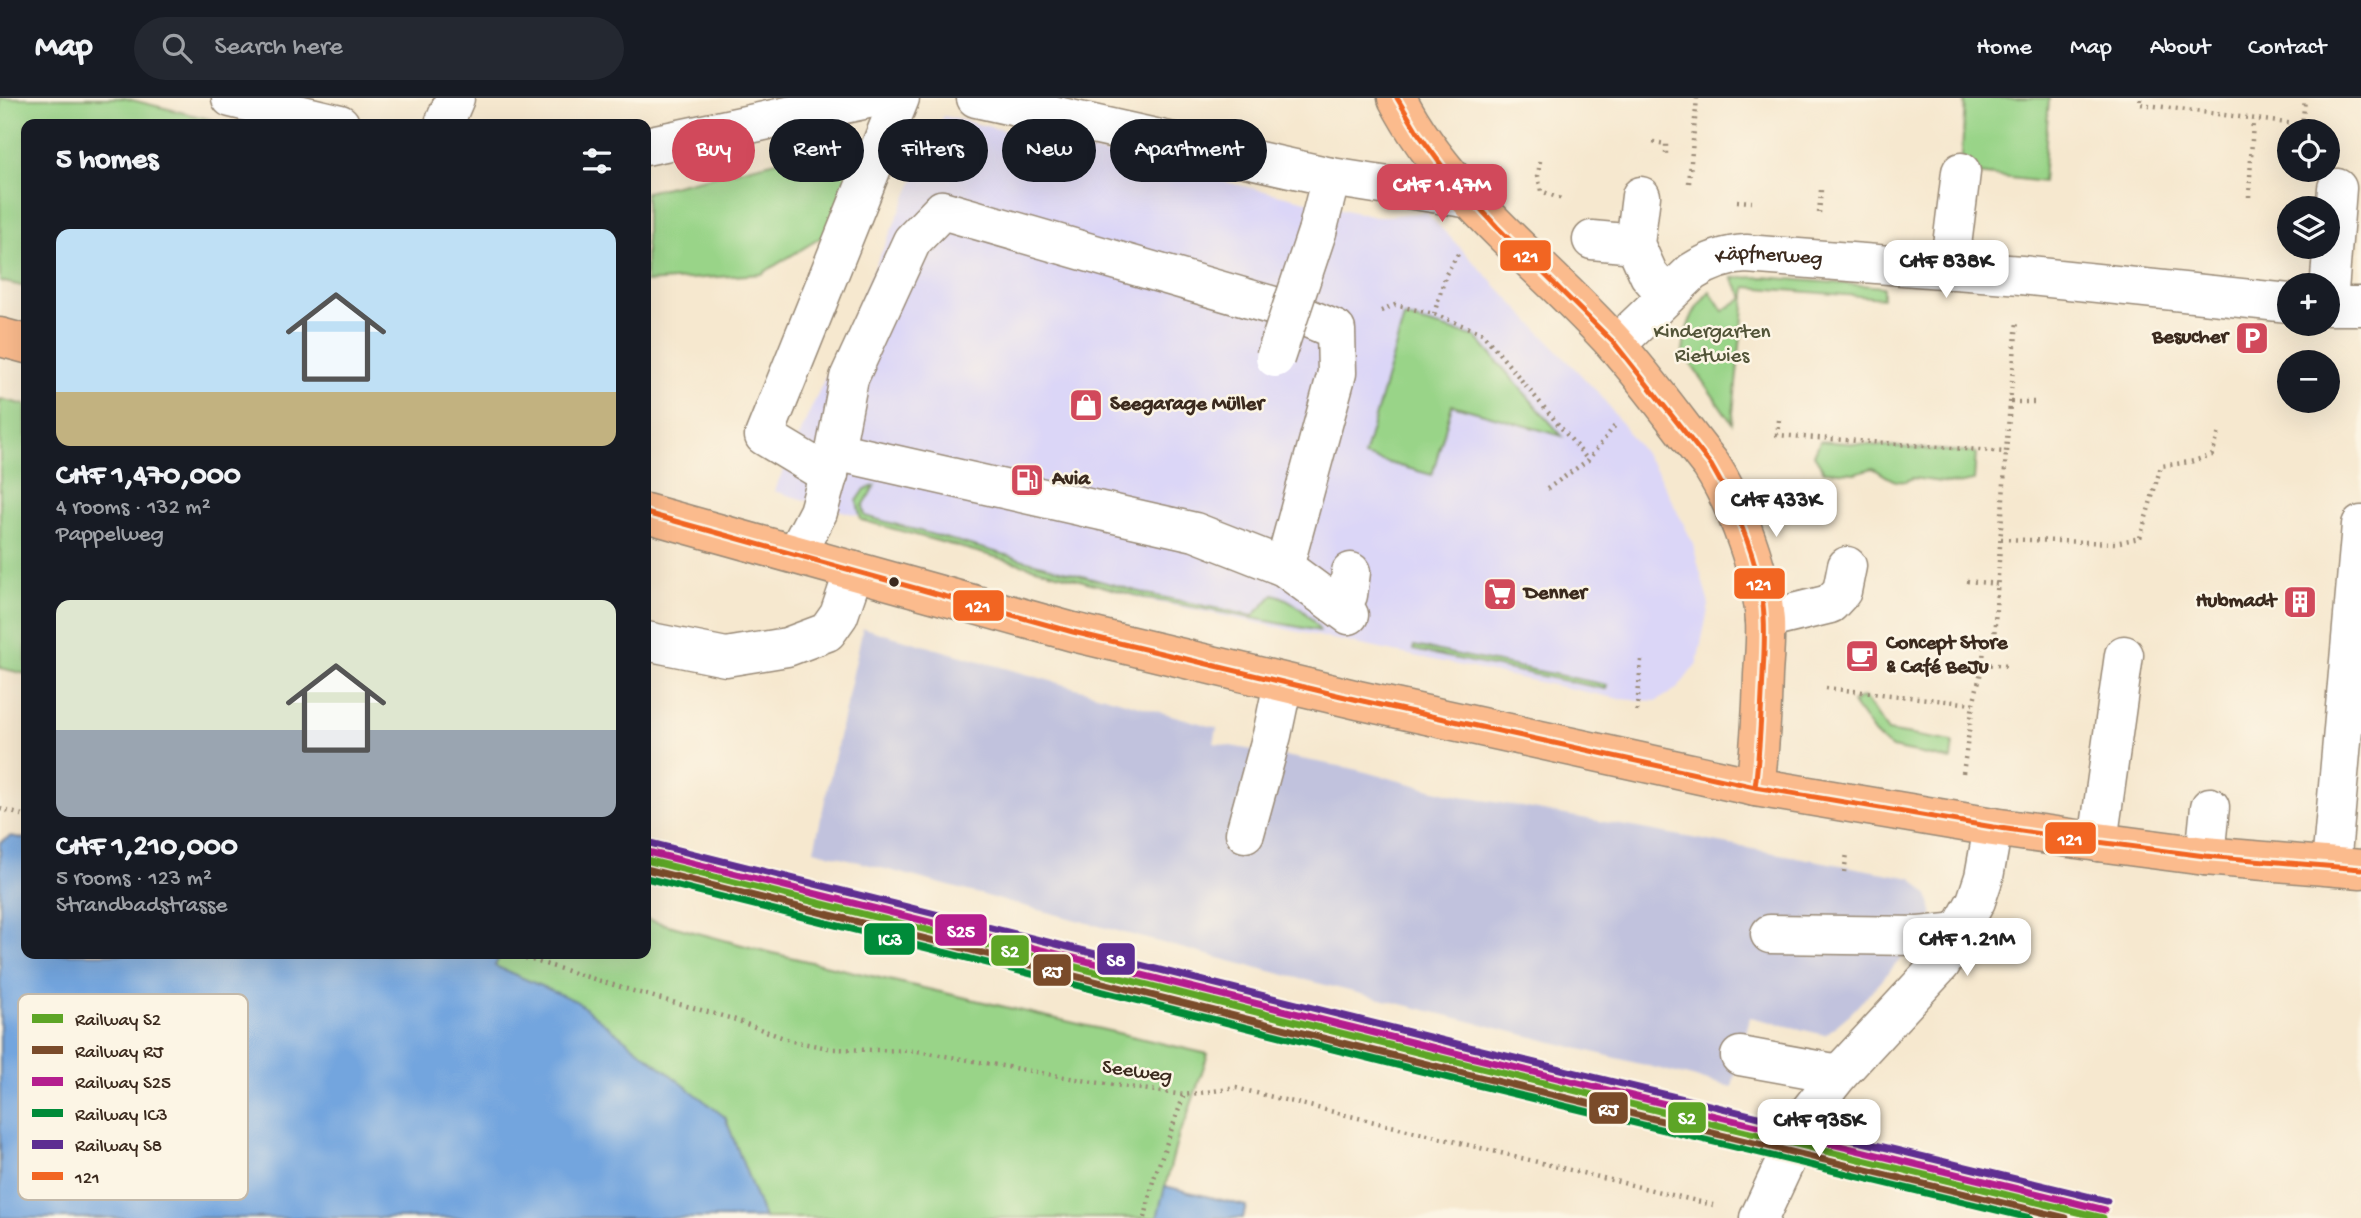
<!DOCTYPE html>
<meta charset="utf-8">
<style>
:root{--surface:#171b24;--page:#242831;--text:#f1f3f6;--muted:#9ea1a6;--line:#363941;--accent:#d1495b}
body{margin:0;font-family:"Gochi Hand",sans-serif;background:var(--page);color:var(--text);height:100vh;display:flex;flex-direction:column;font-size:26px;white-space:nowrap}
*{box-sizing:border-box;margin:0}
p{font-size:23px;color:var(--muted)}
.icon{flex:none;width:38px;height:38px;fill:none;stroke:currentColor;stroke-width:2;stroke-linecap:round;stroke-linejoin:round}
.map{position:relative;flex:1;overflow:hidden}
.panel{position:absolute;left:21px;top:21px;width:630px;height:840px;display:flex;flex-direction:column;background:var(--surface);border-radius:14px;box-shadow:0 7px 28px #0002}
.panel>*{flex:none}
.top-card{position:absolute;left:672px;top:21px;width:665px;height:63px;display:flex;gap:14px}
.controls{position:absolute;left:2277px;top:21px;display:grid;gap:14px}
.controls a{display:grid;place-items:center;width:63px;height:63px;border-radius:50%;background:var(--surface);box-shadow:0 7px 28px #0002;font-size:35px}
.price{position:absolute;translate:-50% -60px;padding:0 16px;border-radius:14px;background:#fff;color:#222;font-size:23px;line-height:46px;filter:drop-shadow(0 2px 4px #0008)}
.price::after{content:'';position:absolute;left:50%;top:42px;width:21px;height:16px;margin-left:-10px;background:inherit;clip-path:polygon(0 0,100% 0,50% 100%)}
.price.current{background:var(--accent);color:#fff}
ul{padding:0;list-style:none}
li{display:grid;align-content:center;gap:14px;height:371px;padding:0 35px}
li span{display:grid;place-items:center;height:217px;border-radius:14px;color:#555}
li>.icon{margin-inline-start:auto}
span .icon{width:126px;height:126px;fill:#fffc;stroke-width:1}
li b{font-size:30px}
h2{display:flex;justify-content:space-between;align-items:center;height:84px;padding:0 35px;font-size:30px}
.pill{padding:0 24px;border-radius:32px;background:var(--surface);box-shadow:0 7px 28px #0002;font-size:24px;line-height:63px}
.pill.current{background:var(--accent);color:#fff}
header{display:flex;align-items:center;gap:42px;box-sizing:border-box;height:98px;padding:0 35px;background:var(--surface);border-bottom:2px solid var(--line)}
header strong{font-size:33px}
nav{display:flex;gap:38px;margin-inline-start:auto;font-size:24px}
.search{width:490px;height:63px;background:var(--page);display:flex;align-items:center;gap:18px;box-sizing:border-box;padding:0 24px;border-radius:38px;color:var(--muted);font-size:26px}
.map>svg:first-child{display:block}
.built{fill:#dbd6f7}
.industrial{fill:#c1c2dd}
.green{fill:#99d488;stroke:#6a7f53;stroke-width:2}
.water{fill:#73a5de;stroke:#57687e;stroke-width:2}
.lines{fill:none;stroke-linecap:round;stroke-linejoin:round}
.minor-casing{stroke:#988976;stroke-width:41}
.major-casing{stroke:#988976;stroke-width:41}
.path{stroke:#988976;stroke-width:4.5;stroke-dasharray:2 5;stroke-linecap:butt}
.minor{stroke:#fff;stroke-width:38}
.major{stroke:#fbbb8d;stroke-width:38}
.minor-bridge-casing{stroke:#988976;stroke-width:41;stroke-linecap:butt}
.minor-bridge{stroke:#fff;stroke-width:38}
.bus-1-casing{stroke:#fcf5e5;stroke-width:10}
.bus-1{stroke:#f26522;stroke-width:5}
.rail-1-casing{stroke:#fcf5e5;stroke-width:12}
.rail-2-casing{stroke:#fcf5e5;stroke-width:12}
.rail-3-casing{stroke:#fcf5e5;stroke-width:12}
.rail-4-casing{stroke:#fcf5e5;stroke-width:12}
.rail-5-casing{stroke:#fcf5e5;stroke-width:12}
.rail-1{stroke:#5da526;stroke-width:7}
.rail-2{stroke:#7a4b2a;stroke-width:7}
.rail-3{stroke:#b41e8e;stroke-width:7}
.rail-4{stroke:#008b39;stroke-width:7}
.rail-5{stroke:#5e2d91;stroke-width:7}
.bus-dot{fill:#3b2a1e;stroke:#fcf5e5;stroke-width:2.5}
.labels{text-anchor:middle;dominant-baseline:central;stroke-width:5;stroke-linejoin:round;paint-order:stroke}
.street-label{font-size:21px;fill:#3b2a1e;stroke:#fcf5e5}
.park-label{font-size:21px;fill:#525438;stroke:#fcf5e5}
.poi-label{font-size:21px;font-weight:bold;fill:#3b2a1e;stroke:#fcf5e5;text-anchor:start}
.key{fill:#fcf5e5;stroke:#c2b8a9;stroke-width:2}
.key-label{font-size:19px;fill:#3b2a1e}
.line-badge{stroke:#fcf5e5;stroke-width:2.5}
.badge-label{font-size:19px;text-anchor:middle;font-weight:bold;fill:#fff}
</style>
<header>
<strong>Map</strong>
<div class="search"><svg class="icon" aria-label="search" viewBox="0 0 24 24"><circle cx="10" cy="10" r="6"/><path d="M15 15l6 6"/></svg>Search here</div>
<nav><a>Home</a><a>Map</a><a>About</a><a>Contact</a></nav>
</header>
<div class="map">
<svg width="2361" height="1120" viewBox="0 0 2361 1120">
<rect width="100%" height="100%" fill="#fcf5e5"/>
<filter id="ink" filterUnits="userSpaceOnUse"><feTurbulence type="fractalNoise" baseFrequency=".0143" numOctaves="2"/><feDisplacementMap in="SourceGraphic" scale="14" xChannelSelector="R" yChannelSelector="G"/><feConvolveMatrix kernelMatrix="1 2 1 2 8 2 1 2 1" color-interpolation-filters="sRGB"/></filter>
<filter id="wash" filterUnits="userSpaceOnUse"><feTurbulence type="fractalNoise" baseFrequency=".00686" numOctaves="4" result="noise"/><feDisplacementMap in="SourceGraphic" scale="28" xChannelSelector="R" yChannelSelector="G"/><feGaussianBlur stdDeviation="1.57" result="paint"/><feColorMatrix in="noise" values="0 0 0 0 0 0 0 0 0 0 0 0 0 0 0 0 0 1.4 0 .05"/><feComposite in="paint" operator="in"/></filter>
<g filter="url(#wash)">
<rect width="100%" height="100%" fill="#f6e8cf"/>
<polygon class="built" points="943,18 1375,119 1426,114 1601,298 1657,373 1692,443 1709,507 1697,565 1678,590 1657,603 1620,601 1146,502 774,393"/>
<polygon class="industrial" points="863,530 1217,630 1214,645 1350,670 1450,696 1912,780 1928,797 1933,817 1912,849 1851,915 1825,937 1750,919 1732,989 1230,863 814,752"/>
<g class="green">
<polygon points="0,0 124,0 229,26 26,26 26,189 0,183"/>
<polygon points="1965,0 2049,0 2043,84 1961,74"/>
<polygon points="873,40 833,132 761,176 646,184 646,94"/>
<path d="M1763 179 1883 189V200L1746 189 1732 325 1683 255C1685 229 1692 212 1710 193L1723 213 1744 199 1732 180Z"/>
<polygon points="1404,219 1476,239 1562,338 1452,307 1432,377 1364,358"/>
<polygon points="0,301 26,307 26,576 0,570"/>
<path d="M1820 343 1976 355 1974 383 1957 386 1912 380C1898 390 1886 377 1873 370L1855 375 1824 373 1814 357Z"/>
<path d="M875 388 863 408 865 418 1147 496 1253 518 1274 496C1293 502 1309 516 1320 533L1145 500 861 422 857 403 865 391Z"/>
<polygon points="1414,548 1607,587 1606,591 1413,552"/>
<polygon points="1864,599 1888,633 1953,644 1951,662 1892,650 1877,639 1852,604"/>
<polygon points="646,821 768,854 1208,956 1186,1022 1179,1036 1157,1120 764,1120 725,1019 494,868 502,856 646,856"/>
</g>
<g class="water">
<polygon points="11,738 26,741 26,856 500,856 495,868 576,903 725,1019 764,1120 0,1120 0,744"/>
<polygon points="1165,1088 1246,1108 1243,1120 1157,1120"/>
</g>
</g>
<g filter="url(#ink)">
<g class="lines">
<g class="minor-casing">
<g id="minor">
<polyline points="231,0 340,26"/>
<polyline points="976,0 1331,79 1471,101"/>
<polyline points="444,26 455,0"/>
<polyline points="646,48 873,0"/>
<polyline points="1641,98 1635,146 1649,177 1667,198"/>
<polyline points="1317,134 1331,79"/>
<polyline points="1592,142 1635,146"/>
<polyline points="1949,172 1961,74"/>
<polyline points="2328,206 2337,90"/>
<polyline points="2328,208 2361,208"/>
<path id="s1" d="M1616 247 1692 174C1709 163 1725 157 1746 156L2021 177 2289 205"/>
<polyline points="835,353 1195,434 1284,469 1349,517"/>
<polyline points="829,377 764,338 900,0"/>
<polyline points="796,456 818,414 835,353 849,280 912,143 942,112 1291,213 1336,232 1337,275 1284,469"/>
<polyline points="1348,497 1351,474"/>
<polyline points="1765,522 1830,506 1842,493 1847,468"/>
<polyline points="646,543 726,559 787,549 827,534 839,517 854,473"/>
<polyline points="1245,735 1272,637 1283,585"/>
<polyline points="2098,744 2124,557"/>
<polyline points="2205,758 2210,709"/>
<polyline points="2331,768 2361,427"/>
<polyline points="1770,836 1919,838 1959,834"/>
<polyline points="1740,958 1839,976"/>
<polyline points="1759,1120 1808,1015 1839,976 1941,866 1976,803 1984,779 1993,729"/>
</g>
</g>
<g class="major-casing">
<g id="major">
<path d="M1397 0C1447 98 1542 165 1615 246 1649 284 1679 327 1711 367 1737 408 1762 475 1765 523 1766 541 1764 559 1763 577 1762 615 1760 651 1755 689"/>
<polyline points="0,239 26,246"/>
<polyline points="646,415 1073,534 1358,602 1755,689 1993,729 2098,744 2205,758 2361,771"/>
</g>
</g>
<g class="path">
<polyline points="2140,0 2140,6 2302,27 2305,2"/>
<polyline points="1653,44 1666,46 1666,58"/>
<polyline points="1540,63 1538,78 1541,93 1564,102"/>
<polyline points="1689,85 1697,0"/>
<polyline points="2249,99 2253,22"/>
<polyline points="1737,103 1752,104"/>
<polyline points="1819,115 1821,92"/>
<polyline points="1381,213 1395,207 1434,216 1482,235 1588,362"/>
<polyline points="1434,216 1446,176 1458,156"/>
<polyline points="2011,304 2036,304"/>
<polyline points="1779,322 1777,337 2006,354 2017,223"/>
<polyline points="1547,391 1588,362 1617,325"/>
<polyline points="2001,441 2115,445 2140,440 2161,368 2190,364 2212,357 2219,334"/>
<polyline points="1967,483 1998,486"/>
<polyline points="1983,566 2008,568"/>
<polyline points="1826,590 1973,606"/>
<polyline points="1637,613 1641,562"/>
<polyline points="1963,675 1973,606 1983,566 1984,540 1994,541 2006,354"/>
<polyline points="0,711 26,718"/>
<polyline points="1844,774 1847,756"/>
<polyline points="512,856 640,895 733,921 792,943 833,951 917,953 1093,984 1184,997 1236,990 1713,1107"/>
<polyline points="1145,1120 1153,1083 1184,997"/>
</g>
<use href="#minor" class="minor"/>
<use href="#major" class="major"/>
<g class="minor-bridge-casing">
<polyline id="minor-bridge" points="1275,260 1317,134"/>
</g>
<use href="#minor-bridge" class="minor-bridge"/>
<g class="bus-1-casing">
<g id="bus-1">
<path d="M1397 0 1418 35 1442 68 1497 129 1615 246 1711 367C1736 410 1757 458 1763 507 1766 530 1764 553 1763 577 1761 614 1760 652 1755 689"/>
<polyline points="646,415 1073,534 1358,602 1755,689 1993,729 2098,744 2205,758 2361,771"/>
</g>
</g>
<use href="#bus-1" class="bus-1"/>
<g class="rail-1-casing">
<polyline id="rail-1" points="646,762 1469,967 2103,1120"/>
</g>
<g class="rail-2-casing">
<polyline id="rail-2" points="646,771 1467,976 2066,1120"/>
</g>
<g class="rail-3-casing">
<polyline id="rail-3" points="648,754 1471,959 2105,1112"/>
</g>
<g class="rail-4-casing">
<polyline id="rail-4" points="646,780 1465,984 2030,1120"/>
</g>
<g class="rail-5-casing">
<polyline id="rail-5" points="650,745 1473,950 2107,1103"/>
</g>
<use href="#rail-1" class="rail-1"/>
<use href="#rail-2" class="rail-2"/>
<use href="#rail-3" class="rail-3"/>
<use href="#rail-4" class="rail-4"/>
<use href="#rail-5" class="rail-5"/>
</g>
</g>
<defs>
<g id="parking-square" transform="scale(1.75)"><rect x="-9" y="-9" width="18" height="18" rx="4" fill="#d1495b" stroke="#fcf5e5"/><path d="M-3.5-5.5H1a3.5 3.5 0 0 1 0 7H-1V5.5H-3.5ZM-1-3.4V-.6H.8a1.4 1.4 0 0 0 0-2.8Z" fill="#fff"/></g>
<g id="shop-square" transform="scale(1.75)"><rect x="-9" y="-9" width="18" height="18" rx="4" fill="#d1495b" stroke="#fcf5e5"/><path d="M-5-2.5h2.3a2.7 3.5 0 0 1 5.4 0H5L5.5 6h-11ZM-1.5-2.5h3a1.5 2.3 0 0 0-3 0Z" fill="#fff"/></g>
<g id="fuel-square" transform="scale(1.75)"><rect x="-9" y="-9" width="18" height="18" rx="4" fill="#d1495b" stroke="#fcf5e5"/><path d="M-5.5-6h7V0h2V4h1.3V-2.5L3-4.5l.8-.8L6-3V5H2.5V1h-1V6h-7ZM-4.2-4.7v3.2H.2V-4.7Z" fill="#fff"/></g>
<g id="supermarket-square" transform="scale(1.75)"><rect x="-9" y="-9" width="18" height="18" rx="4" fill="#d1495b" stroke="#fcf5e5"/><path d="M-6-5.5h2.5l.6 2H6L4.5 2H-2.5L-4.4-4H-6ZM-1.5 3.2a1.3 1.3 0 1 0 .1 0ZM3 3.2a1.3 1.3 0 1 0 .1 0Z" fill="#fff"/></g>
<g id="building-square" transform="scale(1.75)"><rect x="-9" y="-9" width="18" height="18" rx="4" fill="#d1495b" stroke="#fcf5e5"/><path d="M-4-6H4V6H1V3H-1V6H-4ZM-2.5-4.3h1.7v1.8h-1.7ZM.8-4.3h1.7v1.8H.8ZM-2.5-1h1.7V.8h-1.7ZM.8-1h1.7V.8H.8Z" fill="#fff"/></g>
<g id="cafe-square" transform="scale(1.75)"><rect x="-9" y="-9" width="18" height="18" rx="4" fill="#d1495b" stroke="#fcf5e5"/><path d="M-5.5-4.5H6V0H3Q3 3.5 0 3.5H-2.5Q-5.5 3.5-5.5 0ZM3-3.2v2h1.7v-2ZM-6 4.5H4V6H-6Z" fill="#fff"/></g>
</defs>
<g fill-rule="evenodd">
<use href="#parking-square" x="2252" y="240"/>
<use href="#shop-square" x="1086" y="307"/>
<use href="#fuel-square" x="1027" y="382"/>
<use href="#supermarket-square" x="1500" y="496"/>
<use href="#building-square" x="2300" y="504"/>
<use href="#cafe-square" x="1862" y="558"/>
</g>
<circle class="bus-dot" cx="894" cy="484" r="6"/>
<g class="labels">
<g class="street-label">
<text stroke="none"><textPath href="#s1" startOffset="186">Käpfnerweg</textPath></text>
<text transform="translate(1137 975) rotate(8)">Seeweg</text>
</g>
<g class="park-label">
<text x="1712" y="235">Kindergarten<tspan x="1712" dy="24">Rietwies</tspan></text>
</g>
<g class="poi-label">
<text x="2228" y="240" text-anchor="end">Besucher</text>
<text x="1110" y="307">Seegarage Müller</text>
<text x="1052" y="382">Avia</text>
<text x="1524" y="496">Denner</text>
<text x="2276" y="504" text-anchor="end">Hubmadt</text>
<text x="1886" y="546">Concept Store<tspan x="1886" dy="24">&amp; Café BeJu</tspan></text>
</g>
</g>
<rect x="18" y="896" width="230" height="206" rx="10" class="key"/>
<rect x="32" y="916" width="31" height="9" fill="#5da526"/>
<rect x="32" y="948" width="31" height="8" fill="#7a4b2a"/>
<rect x="32" y="979" width="31" height="9" fill="#b41e8e"/>
<rect x="32" y="1011" width="31" height="8" fill="#008b39"/>
<rect x="32" y="1042" width="31" height="9" fill="#5e2d91"/>
<rect x="32" y="1074" width="31" height="8" fill="#f26522"/>
<g class="key-label">
<text x="75" y="927">Railway S2</text>
<text x="75" y="959">Railway RJ</text>
<text x="75" y="990">Railway S25</text>
<text x="75" y="1022">Railway IC3</text>
<text x="75" y="1053">Railway S8</text>
<text x="75" y="1085">121</text>
</g>
<g class="line-badge">
<rect x="1499" y="141" width="53" height="33" rx="7" fill="#f26522"/>
<rect x="1733" y="469" width="53" height="33" rx="7" fill="#f26522"/>
<rect x="952" y="491" width="53" height="33" rx="7" fill="#f26522"/>
<rect x="2044" y="723" width="53" height="34" rx="7" fill="#f26522"/>
<rect x="934" y="815" width="54" height="34" rx="7" fill="#b41e8e"/>
<rect x="863" y="824" width="53" height="34" rx="7" fill="#008b39"/>
<rect x="990" y="836" width="40" height="33" rx="7" fill="#5da526"/>
<rect x="1096" y="844" width="40" height="34" rx="7" fill="#5e2d91"/>
<rect x="1032" y="855" width="40" height="34" rx="7" fill="#7a4b2a"/>
<rect x="1588" y="993" width="41" height="34" rx="7" fill="#7a4b2a"/>
<rect x="1667" y="1003" width="40" height="33" rx="7" fill="#5da526"/>
</g>
<g class="badge-label">
<text x="1526" y="164">121</text>
<text x="1759" y="492">121</text>
<text x="978" y="514">121</text>
<text x="2070" y="747">121</text>
<text x="961" y="839">S25</text>
<text x="890" y="847">IC3</text>
<text x="1010" y="859">S2</text>
<text x="1116" y="868">S8</text>
<text x="1052" y="879">RJ</text>
<text x="1608" y="1017">RJ</text>
<text x="1687" y="1026">S2</text>
</g>
</svg>
<div class="controls">
<a><svg class="icon" aria-label="locate" viewBox="0 0 24 24"><circle cx="12" cy="12" r="6"/><path d="M12 2v4M12 18v4M2 12h4M18 12h4"/></svg></a>
<a><svg class="icon" aria-label="layers" viewBox="0 0 24 24"><path d="M12 4l9 5-9 5-9-5zM3 14l9 5 9-5"/></svg></a>
<a>+</a>
<a>−</a>
</div>
<b class="price current" style="left:1442px;top:126px">CHF 1.47M</b>
<b class="price" style="left:1946px;top:202px">CHF 838K</b>
<b class="price" style="left:1776px;top:441px">CHF 433K</b>
<b class="price" style="left:1967px;top:880px">CHF 1.21M</b>
<b class="price" style="left:1819px;top:1061px">CHF 935K</b>
<div class="top-card">
<a class="pill current">Buy</a>
<a class="pill">Rent</a>
<a class="pill">Filters</a>
<a class="pill">New</a>
<a class="pill">Apartment</a>
</div>
<section class="panel">
<h2>5 homes<svg class="icon" aria-label="filters" viewBox="0 0 24 24"><path d="M4 7h16M4 17h16"/><circle cx="9" cy="7" r="2"/><circle cx="15" cy="17" r="2"/></svg></h2>
<ul>
<li><span style="background:linear-gradient(#bfe0f5 75%,#c2b280 0)"><svg class="icon" aria-label="home" viewBox="0 0 24 24"><path d="M3 11l9-7 9 7M6 9v11h12V9"/></svg></span><div><b>CHF 1,470,000</b><p>4 rooms · 132 m²</p><p>Pappelweg</p></div></li>
<li><span style="background:linear-gradient(#dfe7d0 60%,#9aa5b1 0)"><svg class="icon" aria-label="home" viewBox="0 0 24 24"><path d="M3 11l9-7 9 7M6 9v11h12V9"/></svg></span><div><b>CHF 1,210,000</b><p>5 rooms · 123 m²</p><p>Strandbadstrasse</p></div></li>
</ul>
</section>
</div>
